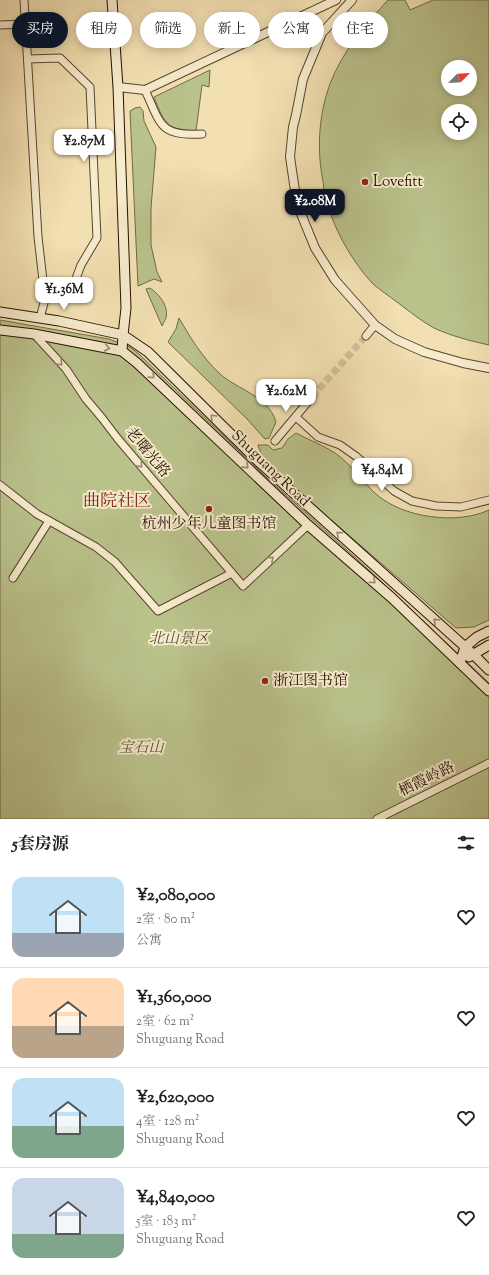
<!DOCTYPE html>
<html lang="zh">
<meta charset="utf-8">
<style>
:root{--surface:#fff;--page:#f6f6f6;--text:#202124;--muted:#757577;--line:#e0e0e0;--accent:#111827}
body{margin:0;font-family:"Sorts Mill Goudy","Noto Serif SC",serif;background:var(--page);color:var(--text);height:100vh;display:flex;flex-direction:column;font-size:15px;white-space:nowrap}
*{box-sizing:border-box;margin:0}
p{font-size:13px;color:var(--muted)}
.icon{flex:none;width:22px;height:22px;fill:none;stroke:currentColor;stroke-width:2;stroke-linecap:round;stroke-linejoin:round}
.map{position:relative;height:819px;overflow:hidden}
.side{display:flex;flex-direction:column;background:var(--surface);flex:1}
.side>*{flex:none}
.guide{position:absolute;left:12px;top:12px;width:465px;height:36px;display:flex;gap:8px}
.needle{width:26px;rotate:66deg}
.controls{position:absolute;left:441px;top:60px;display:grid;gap:8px}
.controls a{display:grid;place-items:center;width:36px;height:36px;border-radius:50%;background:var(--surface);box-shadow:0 2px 10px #0003;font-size:20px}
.price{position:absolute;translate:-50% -34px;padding:0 9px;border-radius:8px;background:#fff;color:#222;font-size:13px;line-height:26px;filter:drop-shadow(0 1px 2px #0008)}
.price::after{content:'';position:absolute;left:50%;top:24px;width:12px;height:9px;margin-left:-6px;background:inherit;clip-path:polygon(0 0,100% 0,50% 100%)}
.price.active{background:var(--accent);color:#fff}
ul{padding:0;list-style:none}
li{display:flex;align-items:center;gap:12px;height:100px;padding:0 12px}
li+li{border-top:1px solid var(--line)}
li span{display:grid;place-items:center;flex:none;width:112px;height:80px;border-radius:12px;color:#555}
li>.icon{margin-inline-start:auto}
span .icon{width:48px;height:48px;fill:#fffc;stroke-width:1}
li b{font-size:17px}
h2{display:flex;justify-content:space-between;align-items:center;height:48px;padding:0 12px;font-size:17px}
.chip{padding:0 14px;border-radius:18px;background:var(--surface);box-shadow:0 2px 10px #0003;font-size:14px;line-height:36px}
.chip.active{background:var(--accent);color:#fff}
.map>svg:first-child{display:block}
.green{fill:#bac28c;stroke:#6f6a46;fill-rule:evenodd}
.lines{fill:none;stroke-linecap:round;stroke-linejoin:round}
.minor-tunnel{stroke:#d3c197;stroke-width:7;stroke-dasharray:7 3.5;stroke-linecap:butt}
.minor-casing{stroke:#58452c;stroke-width:9}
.tertiary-casing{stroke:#58452c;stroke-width:10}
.secondary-casing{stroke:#241100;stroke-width:11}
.minor{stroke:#f7ebcd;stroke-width:7}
.tertiary{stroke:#f7ebcd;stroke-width:8}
.secondary{stroke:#f7ebcd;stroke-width:9}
.oneway{stroke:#988971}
.poi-dot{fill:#8f2418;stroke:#f7ebcd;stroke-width:1.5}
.labels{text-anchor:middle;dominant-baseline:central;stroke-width:4;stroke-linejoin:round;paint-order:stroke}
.poi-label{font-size:15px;fill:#241100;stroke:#f7ebcd;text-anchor:start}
.street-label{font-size:15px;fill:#241100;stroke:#f7ebcd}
.park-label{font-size:15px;font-style:italic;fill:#584f31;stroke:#f7ebcd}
.quarter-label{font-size:17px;fill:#7a1f14;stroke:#f7ebcd}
</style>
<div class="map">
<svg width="489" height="819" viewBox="0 0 489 819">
<rect width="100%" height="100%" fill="#f2e0b2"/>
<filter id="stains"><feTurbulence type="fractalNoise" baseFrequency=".005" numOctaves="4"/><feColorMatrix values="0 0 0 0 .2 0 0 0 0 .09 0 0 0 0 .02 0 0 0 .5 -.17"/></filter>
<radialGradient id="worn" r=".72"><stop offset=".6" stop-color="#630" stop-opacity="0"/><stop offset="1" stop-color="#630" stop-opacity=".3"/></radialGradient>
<g class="green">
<path d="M388 0H405L410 10 433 0H489V345C471 341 451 336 434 328 421 321 409 311 397 302 389 296 380 290 373 284 353 263 335 231 327 203 324 195 324 185 322 176 317 146 319 114 330 84 342 52 365 25 388 0ZM448 67H470V89H448ZM448 111H470V133H448Z"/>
<path d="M210 70 209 87 202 85 196 131C189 130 179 130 173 127 163 123 158 107 154 97Z"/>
<polygon points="140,107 143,111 144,121 156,147 151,208 151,245 157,272 162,282 154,279 138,286 130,111 135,108"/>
<path d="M150 288C159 294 169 306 166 318 165 320 163 324 162 326L146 289Z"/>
<path d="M179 318C190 337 202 357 219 373 237 390 268 395 276 422L269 438 265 439 247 419 168 342 176 329Z"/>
<polygon points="0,320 109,339 130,347 140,355 265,476 368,569 489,683 489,819 0,819"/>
<path d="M296 433C309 440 323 445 335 453 351 464 362 481 376 494 403 518 457 525 489 510V620L474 627 456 628 264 462 258 445H268L273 450 282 448 288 439Z"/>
</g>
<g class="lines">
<polyline class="minor-tunnel" points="312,397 366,336"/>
<g class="minor-casing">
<g id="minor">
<polyline points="24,0 38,237 44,289 44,303 40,318"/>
<polyline points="0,25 26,24"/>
<polyline points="28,59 60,58 90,87 97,238 81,265 70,295"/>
<path d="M145 90C161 124 159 137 202 134"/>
<polyline points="34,334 66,369 86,399 102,418 118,439 243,586 308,525"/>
<polyline points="366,336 375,325"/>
<polyline points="296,417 318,437 340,445 357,457 394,491 412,501 436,506 461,507 489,500"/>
<polyline points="275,441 312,397"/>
<polyline points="0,485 37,514 96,547 115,562 158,611 232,573"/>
<polyline points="13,578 49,521"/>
<polyline points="377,819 489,763"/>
</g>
</g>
<g class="tertiary-casing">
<g id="tertiary">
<polyline points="352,0 322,33 303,79 296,115 293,127 290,157 297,204 315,248 335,280 375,325 395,339 424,352 463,363 489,368"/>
<polyline points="118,87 145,90 336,0"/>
</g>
</g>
<g class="secondary-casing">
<g id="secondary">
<polyline points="112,0 118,87 126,308 123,335 122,351"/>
<polyline points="0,312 59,321 123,335 148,352 259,462 473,654 489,670"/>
<polyline points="0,330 34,334 122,351 137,363 308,525 392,598 489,691"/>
<polyline points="469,657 489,645"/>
<polyline points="460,663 465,647 477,637 489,631"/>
</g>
</g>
<use href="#minor" class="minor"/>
<use href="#tertiary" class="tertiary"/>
<use href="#secondary" class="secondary"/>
</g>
<defs><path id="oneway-chevron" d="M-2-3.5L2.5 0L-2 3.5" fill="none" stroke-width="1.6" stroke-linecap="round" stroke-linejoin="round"/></defs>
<g class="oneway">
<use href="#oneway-chevron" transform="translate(107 348) rotate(11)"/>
<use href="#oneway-chevron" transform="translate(60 363) rotate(47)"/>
<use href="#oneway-chevron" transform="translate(152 376) rotate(44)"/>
<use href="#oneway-chevron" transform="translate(213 417) rotate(-135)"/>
<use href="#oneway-chevron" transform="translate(140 465) rotate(49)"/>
<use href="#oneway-chevron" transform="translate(246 466) rotate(44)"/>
<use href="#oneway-chevron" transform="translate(339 534) rotate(-138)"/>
<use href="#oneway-chevron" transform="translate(271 559) rotate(-43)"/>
<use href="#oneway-chevron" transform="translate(373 581) rotate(42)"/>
<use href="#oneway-chevron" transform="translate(436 621) rotate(-138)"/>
</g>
<g class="poi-dot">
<circle cx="365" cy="182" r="4"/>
<circle cx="209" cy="509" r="4"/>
<circle cx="265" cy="681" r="4"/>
</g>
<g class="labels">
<g class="poi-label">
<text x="373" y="182">Lovefitt</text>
<text x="209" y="524" text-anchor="middle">杭州少年儿童图书馆</text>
<text x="273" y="681">浙江图书馆</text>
</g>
<g class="street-label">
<text transform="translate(147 453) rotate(50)">老曙光路</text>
<text transform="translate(270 469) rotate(44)">Shuguang Road</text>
<text transform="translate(427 780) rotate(-26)">栖霞岭路</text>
</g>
<g class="park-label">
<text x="179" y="639">北山景区</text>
<text x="141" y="748">宝石山</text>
</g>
<g class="quarter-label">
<text x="117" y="502">曲院社区</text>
</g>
</g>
<rect width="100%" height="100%" filter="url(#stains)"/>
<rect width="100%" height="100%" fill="url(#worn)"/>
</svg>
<div class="controls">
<a><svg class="needle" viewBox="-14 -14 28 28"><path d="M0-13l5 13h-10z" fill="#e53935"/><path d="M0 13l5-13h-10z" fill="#757577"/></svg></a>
<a><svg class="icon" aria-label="locate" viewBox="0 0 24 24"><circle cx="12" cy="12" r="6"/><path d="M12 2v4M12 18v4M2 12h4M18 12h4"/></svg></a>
</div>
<b class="price" style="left:84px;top:163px">¥2.87M</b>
<b class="price active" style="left:315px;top:223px">¥2.08M</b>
<b class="price" style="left:64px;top:311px">¥1.36M</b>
<b class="price" style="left:286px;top:413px">¥2.62M</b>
<b class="price" style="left:382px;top:492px">¥4.84M</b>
<div class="guide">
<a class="chip active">买房</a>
<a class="chip">租房</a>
<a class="chip">筛选</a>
<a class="chip">新上</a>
<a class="chip">公寓</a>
<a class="chip">住宅</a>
</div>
</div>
<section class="side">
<h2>5套房源<svg class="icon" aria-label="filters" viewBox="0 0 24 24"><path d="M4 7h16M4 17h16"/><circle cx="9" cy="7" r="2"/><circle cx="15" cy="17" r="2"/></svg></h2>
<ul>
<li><span style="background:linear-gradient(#bfe0f5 70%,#9aa5b1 0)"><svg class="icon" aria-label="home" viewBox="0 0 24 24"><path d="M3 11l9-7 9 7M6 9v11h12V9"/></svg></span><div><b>¥2,080,000</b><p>2室 · 80 m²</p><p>公寓</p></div><svg class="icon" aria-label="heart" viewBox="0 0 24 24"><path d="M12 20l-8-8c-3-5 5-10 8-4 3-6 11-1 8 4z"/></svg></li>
<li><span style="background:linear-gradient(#ffd9b3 60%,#b9a48a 0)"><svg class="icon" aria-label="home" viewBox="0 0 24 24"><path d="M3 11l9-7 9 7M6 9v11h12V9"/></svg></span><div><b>¥1,360,000</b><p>2室 · 62 m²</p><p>Shuguang Road</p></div><svg class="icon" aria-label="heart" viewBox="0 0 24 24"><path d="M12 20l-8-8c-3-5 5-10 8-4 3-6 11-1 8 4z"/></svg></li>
<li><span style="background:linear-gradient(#bfe0f5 60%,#7fa58c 0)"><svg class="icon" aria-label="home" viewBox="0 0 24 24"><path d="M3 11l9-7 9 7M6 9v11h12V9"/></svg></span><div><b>¥2,620,000</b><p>4室 · 128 m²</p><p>Shuguang Road</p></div><svg class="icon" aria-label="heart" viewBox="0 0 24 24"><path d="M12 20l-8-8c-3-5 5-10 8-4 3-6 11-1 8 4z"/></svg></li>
<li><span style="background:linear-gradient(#c9d6e8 70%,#7fa58c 0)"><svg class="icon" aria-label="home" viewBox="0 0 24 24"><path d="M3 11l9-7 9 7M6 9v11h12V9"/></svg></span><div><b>¥4,840,000</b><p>5室 · 183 m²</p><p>Shuguang Road</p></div><svg class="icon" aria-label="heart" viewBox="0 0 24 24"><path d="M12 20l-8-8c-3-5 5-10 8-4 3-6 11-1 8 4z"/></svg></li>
</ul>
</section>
